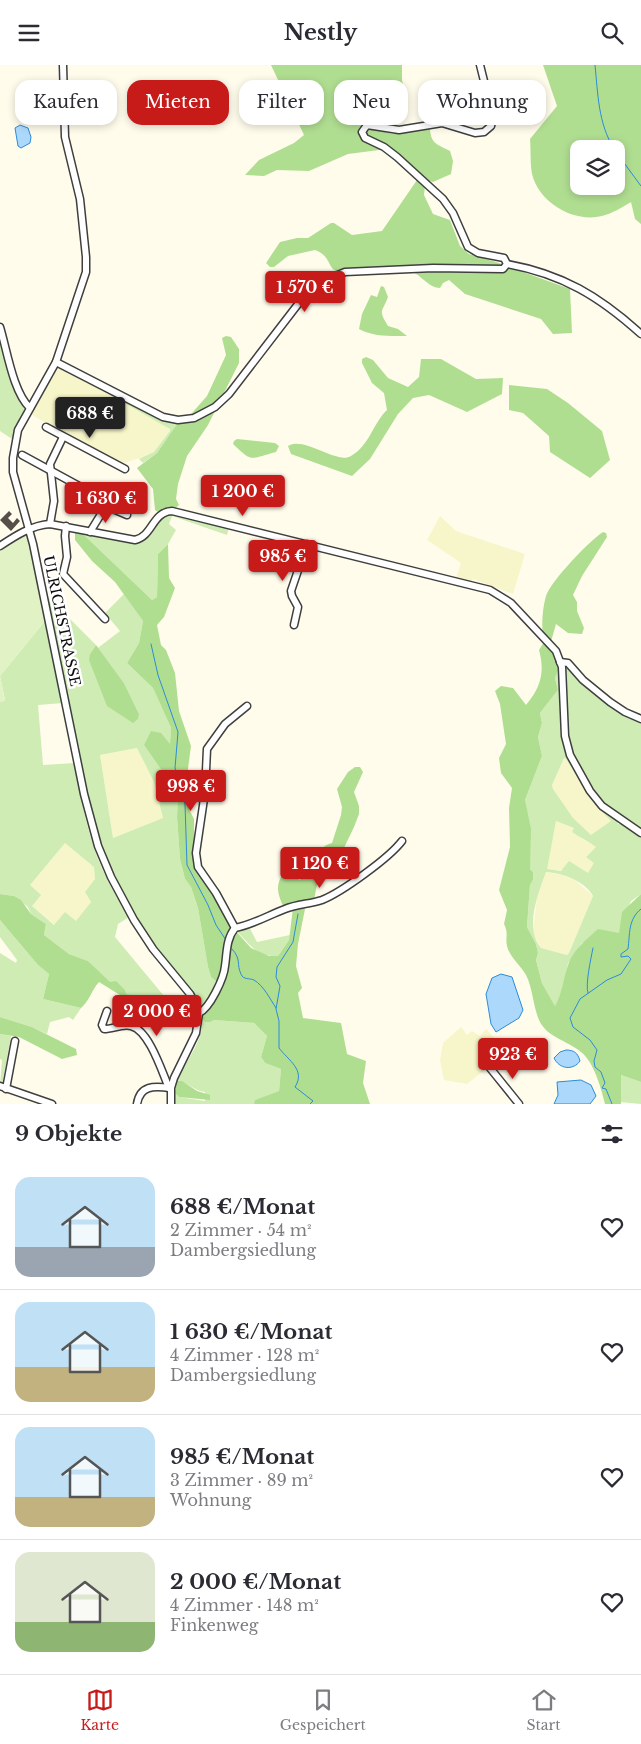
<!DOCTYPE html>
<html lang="de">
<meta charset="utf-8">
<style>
:root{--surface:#fff;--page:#f7f7f7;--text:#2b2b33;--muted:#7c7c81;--line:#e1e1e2;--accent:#c71b1a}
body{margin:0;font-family:"Libre Baskerville",serif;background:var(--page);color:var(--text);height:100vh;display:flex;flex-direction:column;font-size:19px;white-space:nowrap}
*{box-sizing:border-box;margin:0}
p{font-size:16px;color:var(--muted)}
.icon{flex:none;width:28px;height:28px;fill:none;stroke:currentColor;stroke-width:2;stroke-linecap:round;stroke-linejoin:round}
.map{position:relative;height:1039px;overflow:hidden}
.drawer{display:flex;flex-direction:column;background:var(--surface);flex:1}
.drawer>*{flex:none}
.banner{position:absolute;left:15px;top:15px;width:611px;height:45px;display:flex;gap:10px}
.buttons{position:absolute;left:570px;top:75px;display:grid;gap:10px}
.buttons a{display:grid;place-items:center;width:55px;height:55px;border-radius:10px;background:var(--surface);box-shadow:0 2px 8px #0003;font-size:25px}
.price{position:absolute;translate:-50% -42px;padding:0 11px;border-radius:5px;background:var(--accent);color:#fff;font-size:16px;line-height:32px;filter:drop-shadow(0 1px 2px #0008)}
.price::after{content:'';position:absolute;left:50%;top:30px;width:15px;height:11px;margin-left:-8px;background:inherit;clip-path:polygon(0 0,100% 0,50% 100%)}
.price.current{background:#222;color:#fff}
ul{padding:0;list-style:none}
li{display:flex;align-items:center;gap:15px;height:125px;padding:0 15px}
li+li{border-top:1px solid var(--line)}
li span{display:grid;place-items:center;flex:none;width:140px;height:100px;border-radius:15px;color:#555}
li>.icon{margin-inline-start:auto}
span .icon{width:60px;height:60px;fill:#fffc;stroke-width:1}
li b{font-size:21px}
h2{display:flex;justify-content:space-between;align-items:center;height:60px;padding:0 15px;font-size:21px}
.chip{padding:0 18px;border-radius:15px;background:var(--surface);box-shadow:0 2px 8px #0003;font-size:18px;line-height:45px}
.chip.current{background:var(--accent);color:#fff}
header{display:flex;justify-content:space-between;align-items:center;height:65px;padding:0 15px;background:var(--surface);font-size:22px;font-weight:700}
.menu{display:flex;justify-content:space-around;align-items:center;height:70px;border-top:1px solid var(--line);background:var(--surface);font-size:14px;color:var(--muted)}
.menu a{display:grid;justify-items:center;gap:2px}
.menu .current{color:var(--accent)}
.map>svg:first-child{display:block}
.farmland{fill:#f7f6ca}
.green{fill:#ceecb3;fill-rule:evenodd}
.forest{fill:#b0de91;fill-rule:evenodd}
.pitch{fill:#e1f3c5}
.water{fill:#acd9fb;stroke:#2d8bd7}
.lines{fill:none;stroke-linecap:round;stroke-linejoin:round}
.stream{stroke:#2d8bd7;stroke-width:1}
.building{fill:#564e48}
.minor-casing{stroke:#3f3f3f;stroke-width:9}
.minor{stroke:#fff;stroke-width:6}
.labels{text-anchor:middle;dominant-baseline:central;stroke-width:5;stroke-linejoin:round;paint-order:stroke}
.street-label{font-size:14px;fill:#0c0c0c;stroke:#fff}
</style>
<header><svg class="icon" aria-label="menu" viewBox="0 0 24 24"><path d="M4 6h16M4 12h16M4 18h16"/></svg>Nestly<svg class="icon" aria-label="search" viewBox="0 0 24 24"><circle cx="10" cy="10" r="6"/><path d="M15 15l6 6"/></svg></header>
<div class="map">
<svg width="641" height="1039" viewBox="0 0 641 1039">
<rect width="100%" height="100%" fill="#fffcec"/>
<g class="farmland">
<polygon points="59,302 152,353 170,364 170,366 154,387 147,391 123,398 118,397 63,368 31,349"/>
<polygon points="440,451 456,466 525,489 513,529 473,514 471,517 456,513 461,498 427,475"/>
<polygon points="137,683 154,717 163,753 113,773 100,690"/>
<polygon points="564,693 566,694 595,739 612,756 591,770 573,753 553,724 552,720"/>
<polygon points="556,756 574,763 572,767 586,776 590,776 596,782 586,792 595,798 588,808 546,804"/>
<polygon points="65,778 94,802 95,814 85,827 91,837 76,856 65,847 55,860 32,841 30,820"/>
<polygon points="546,807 562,810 575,815 593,831 569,888 567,890 541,883 535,872 533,866 537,833"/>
<polygon points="461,962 467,970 472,966 480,971 486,964 497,976 483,993 490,1001 467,1019 444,1015 440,995 443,978"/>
</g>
<g class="green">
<polygon points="0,269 19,329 25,343 12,374 0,366"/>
<polygon points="82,314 179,357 157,388 143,398 139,394 154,387 170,366 170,364"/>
<polygon points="168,448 229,462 227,470 172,451 169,459 176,465 168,479 158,489 157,532 152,535 84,470 75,466 131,477"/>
<path d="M124 529 143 556 139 578 127 598 153 623 171 663 170 680H144L178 729 177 752 180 794 185 814 191 822 198 843 208 902 211 912 217 917 209 934 201 944 136 854 107 799 89 745 47 531 96 580 90 589 139 649 124 618 98 583 120 566 105 548ZM137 683 154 717 163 753 113 773 100 690Z"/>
<path d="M45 556 63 638 38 640 43 700 75 698C81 735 88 774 104 808 111 823 121 838 129 852L118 859 115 872 164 931 156 940 152 936 134 933 125 929 110 918 88 896 69 889 44 870 46 859 31 849 28 842 14 831 0 829V637L5 635 0 611ZM65 778 94 802 95 814 85 827 91 837 76 856 65 847 54 860 32 841 41 830 30 820Z"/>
<path d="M557 596 559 599 562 665 588 724 617 754 618 759H624L641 770V829L631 836 619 868 582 878 568 898 562 928 555 941 542 918 536 895 538 888 536 879 527 862 530 820 533 807 530 804 525 735 542 691 538 672 542 658 540 648 558 625 555 613 559 603ZM564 693 566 694 595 739 611 756 591 770 573 753 553 724 552 720ZM556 756 574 763 572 767C580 773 589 776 596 782L586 792 594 798 588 808 569 796 561 806 547 804ZM546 807C562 808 585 816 593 831L569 888 567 890 541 883C524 863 538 829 546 807Z"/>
<polygon points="567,600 582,616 641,655 641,766 610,745 592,725 571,687 566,672 564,601"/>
<polygon points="0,855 38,900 49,909 43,934 81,943 73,955 69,952 50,957 47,969 32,962 0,952 0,888 16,898 17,895 0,872"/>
<path d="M248 860 257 877 290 870 289 875 278 891C255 892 250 878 235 865Z"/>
<path d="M202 953 205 957 214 955 254 958 267 971 261 992 265 998 281 1004 279 1026 256 1035 254 1039H175V1028L179 1032 205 1036V1027C194 1026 188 1017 177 1016 186 995 204 976 202 953Z"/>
<polygon points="0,969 11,971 2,1020 0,1020 2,995 0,994"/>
<polygon points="621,1010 641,1017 641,1039 620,1037"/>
</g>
<g class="forest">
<path d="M271 0H402V15L406 32 377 65 393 69 430 64C431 79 437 79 450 86L453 96 451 109 433 117 427 115 387 84 348 89 309 106 277 105 264 111 245 110 259 95 294 78 304 70Z"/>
<path d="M543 0H641V159L635 154 631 137C621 143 613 148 602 151 574 158 539 138 532 109 530 98 531 85 530 74L557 41ZM579 84H616V121H579Z"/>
<path d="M417 115 425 121 424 130 433 149 450 155 460 181 469 189 496 197 570 224 572 268 553 269 541 254 465 229 449 215 443 218 440 223C429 223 421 210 411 206L337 207C327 202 331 191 315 185L288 191 274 202H270L266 198 280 177 297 173H308L331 158H334L352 170 382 166Z"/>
<path d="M381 221 384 222 388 232C382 248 378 244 388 261L398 264 407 271C390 271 374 272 359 264L362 249 371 230 377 232Z"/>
<polygon points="226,271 231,272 239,284 239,298 208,360 187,391 178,419 176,434 179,440 174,444 158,447 155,445 153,424 137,403 157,388 175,362 179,357 185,356 207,331 226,290 222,273"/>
<path d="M366 292 373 295 388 313 408 322 419 312 421 294H441L476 314 503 313 502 329 467 347 429 330 413 333 398 349 370 394 352 411 291 389 288 381C305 371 337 400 351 391 370 380 373 358 387 345L384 328 372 318 362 298V294Z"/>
<polygon points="509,320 547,324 568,338 602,366 610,395 590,413 550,387 549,371 523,348 509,345"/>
<path d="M237 374 275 378 279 381 276 387C249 394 253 398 233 379L234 376Z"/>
<polygon points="75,466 84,470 152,535 157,532 158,489 168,479 169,513 175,523 164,552 157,560 161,580 166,585 175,608 179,646 191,681 186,719 187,740 194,754 194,787 210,822 233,863 251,883 269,891 278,891 289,875 293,843 302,841 305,844 298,879 296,901 302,923 298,928 303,953 341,958 347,989 366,996 363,1018 370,1039 254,1039 255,1035 279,1026 281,1004 265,998 261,992 267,971 254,958 214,955 210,957 205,957 202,953 217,917 211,912 208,902 198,843 191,822 185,814 180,794 177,752 178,729 144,680 151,666 161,668 170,679 171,663 153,623 127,598 139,578 143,556 115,517 92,496 75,475"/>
<path d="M603 467 606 468 607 472 582 511 573 530 577 537V546L584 563 582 569 568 568 556 559 550 580 559 603 555 613 558 625 540 648 542 658 538 672 542 691 525 735 531 764 530 804 533 807V814L530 820 527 862 536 879 538 888 536 895 542 918 555 941C563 927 563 914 568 900 572 886 587 874 598 864L619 868 622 847 641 829V1017L621 1010V1039H605C601 1023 594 997 581 987 567 975 547 973 539 955 533 941 533 924 526 910 521 901 509 891 507 881 505 872 509 869 504 859L507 845 499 825 510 782 509 743 512 723 501 708 499 693 506 679 500 639 495 626 501 621 513 623 526 640C541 622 545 607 539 585L544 577C541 563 542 545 546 531 551 516 589 476 603 467Z"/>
<polygon points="96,580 124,618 139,649 138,654 133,658 107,641 89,595 90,589"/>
<path d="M355 702H360L363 707 354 727 359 741V749L354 762 342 787 319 809 314 835 284 843C279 832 275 823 281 812L288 809 300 815 305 809 318 802C318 799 317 796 317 793 317 786 326 779 332 778L341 750 342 742 337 724 348 707Z"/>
<path d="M0 829 14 831 21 835 31 849 46 859 44 870 69 889 88 896 110 917 116 916 125 925 126 929 152 936 156 940 179 950 181 955 174 957 166 952 164 954 162 951 136 940 99 917C91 926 90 935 81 943L43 934 49 909 38 900 0 855Z"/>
<polygon points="0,952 32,962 76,984 77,990 62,994 19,972 0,969"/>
<polygon points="177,1016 182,1016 197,1026 210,1030 210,1035 179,1032 175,1028"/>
</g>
<path class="pitch" d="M23 469 27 470C33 480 29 493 36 506L45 556 0 611 5 636 0 637V483Z"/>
<g class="water">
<polygon points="20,60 28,63 31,72 30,78 21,83 18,81 15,63"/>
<polygon points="501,909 512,912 523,945 519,953 496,967 491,959 486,929 492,913"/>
<path d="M566 985C574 985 578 988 580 996 573 1006 559 1004 554 993L560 987Z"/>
<polygon points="581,1015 591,1020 596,1031 590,1039 554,1039 558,1030 557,1017"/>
</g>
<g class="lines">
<g class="stream">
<path d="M595 0C598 29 598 58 614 84"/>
<polyline points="616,87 641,121"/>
<polyline points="151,579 158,610 178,667 175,703 185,739 187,800 208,840 216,860 226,875"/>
<path d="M298 849 293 877 277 902 276 912 280 921 276 944 279 956V983C288 995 306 1005 295 1022L313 1036 310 1039"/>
<path d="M232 884C242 895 236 899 241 909 243 915 250 913 254 915 264 921 270 934 276 943"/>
<path d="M588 928C585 920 591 893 593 883"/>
<path d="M612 1039 606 1024 602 1023 605 1018 601 1007 595 1002 594 996 597 985 590 975 573 962 570 953 580 934 607 915 621 909 631 894 628 891 621 892V889L628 884C630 869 628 854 641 844"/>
</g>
</g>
<polygon class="building" points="9,446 12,449 8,453 13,458 17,453 20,456 11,466 0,455"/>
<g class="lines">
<g class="minor-casing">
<g id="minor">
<polyline points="63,0 65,72 80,134 86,192 86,207 56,297 18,365 13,393 13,407 33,479 84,729 98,781 111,812 134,855 153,884 190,929 197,942 199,948 196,968 174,1013 171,1023 171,1039"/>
<path d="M507 199C562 209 599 231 641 269"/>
<path d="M0 262C7 285 13 327 30 343"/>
<polyline points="56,297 163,352 178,355 194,353 215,342 229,329 302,234 319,218 345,207 433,203 503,204 507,199 504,193 478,188 468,182 453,148 443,134 397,92 384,82 365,73 362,67 367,60 399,65 442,58 475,68 484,67 491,61 493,52 480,0"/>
<polyline points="46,362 125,404"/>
<polyline points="22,390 101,433 106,441 90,467"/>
<polyline points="106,441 127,450"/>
<polyline points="50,459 54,436 50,399 63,372"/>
<polyline points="66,461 65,471 67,492 63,509 105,554"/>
<path d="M0 481C15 471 32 460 50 459L135 475C153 471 152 447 172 446L490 525 511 538 556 586 562 602 565 671 570 690 590 726 602 741 641 768"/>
<polyline points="294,560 298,542 292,531 291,526 307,479"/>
<polyline points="560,597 568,598 583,615 610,637 625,647 641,654"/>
<polyline points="235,863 216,828 198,802 196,788 205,727 207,684 225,659 247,641"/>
<path d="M107 946 102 960 104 964C113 964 121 959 131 961 149 965 162 1007 169 1023"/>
<path d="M199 948C210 943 224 913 225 901 227 888 226 874 235 863 252 860 269 850 285 844 297 839 310 839 322 835 342 827 389 793 402 776"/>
<polyline points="490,1003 519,1039"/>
<polyline points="0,1021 52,1039"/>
<polyline points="6,1024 15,976"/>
<path d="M137 1039C140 1020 154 1021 170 1023"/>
</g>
</g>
<use href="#minor" class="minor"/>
</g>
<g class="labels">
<g class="street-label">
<text transform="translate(62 556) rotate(78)">ULRICHSTRASSE</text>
</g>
</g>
</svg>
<div class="buttons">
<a><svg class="icon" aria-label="layers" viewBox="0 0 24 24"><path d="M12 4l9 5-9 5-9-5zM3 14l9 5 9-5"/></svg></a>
</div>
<b class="price" style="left:305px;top:248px">1 570 €</b>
<b class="price current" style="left:90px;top:374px">688 €</b>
<b class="price" style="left:243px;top:452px">1 200 €</b>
<b class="price" style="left:106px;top:459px">1 630 €</b>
<b class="price" style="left:283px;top:517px">985 €</b>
<b class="price" style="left:191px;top:747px">998 €</b>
<b class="price" style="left:320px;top:824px">1 120 €</b>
<b class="price" style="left:157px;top:972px">2 000 €</b>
<b class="price" style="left:513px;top:1015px">923 €</b>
<div class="banner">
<a class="chip">Kaufen</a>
<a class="chip current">Mieten</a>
<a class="chip">Filter</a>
<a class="chip">Neu</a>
<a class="chip">Wohnung</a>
</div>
</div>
<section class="drawer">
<h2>9 Objekte<svg class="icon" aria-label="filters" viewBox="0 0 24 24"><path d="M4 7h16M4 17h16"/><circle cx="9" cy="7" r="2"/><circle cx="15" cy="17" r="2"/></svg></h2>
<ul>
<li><span style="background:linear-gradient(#bfe0f5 70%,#9aa5b1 0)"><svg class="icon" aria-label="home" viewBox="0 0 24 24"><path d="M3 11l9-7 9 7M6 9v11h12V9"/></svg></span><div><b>688 €/Monat</b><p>2 Zimmer · 54 m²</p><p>Dambergsiedlung</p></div><svg class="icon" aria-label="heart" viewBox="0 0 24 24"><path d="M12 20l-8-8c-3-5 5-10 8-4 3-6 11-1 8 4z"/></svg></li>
<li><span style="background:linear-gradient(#bfe0f5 65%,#c2b280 0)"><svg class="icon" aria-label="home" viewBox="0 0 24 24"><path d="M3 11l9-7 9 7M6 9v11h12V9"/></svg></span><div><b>1 630 €/Monat</b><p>4 Zimmer · 128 m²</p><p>Dambergsiedlung</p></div><svg class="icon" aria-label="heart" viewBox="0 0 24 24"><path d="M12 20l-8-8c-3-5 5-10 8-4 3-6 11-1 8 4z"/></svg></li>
<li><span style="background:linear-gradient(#bfe0f5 70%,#c2b280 0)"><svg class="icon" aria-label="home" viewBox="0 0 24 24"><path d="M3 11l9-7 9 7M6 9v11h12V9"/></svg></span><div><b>985 €/Monat</b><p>3 Zimmer · 89 m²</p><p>Wohnung</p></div><svg class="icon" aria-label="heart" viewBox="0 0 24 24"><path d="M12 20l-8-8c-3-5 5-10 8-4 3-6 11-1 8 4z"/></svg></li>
<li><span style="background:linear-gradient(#dfe7d0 70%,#8fb573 0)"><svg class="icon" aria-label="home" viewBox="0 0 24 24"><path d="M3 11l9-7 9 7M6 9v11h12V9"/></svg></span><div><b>2 000 €/Monat</b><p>4 Zimmer · 148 m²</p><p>Finkenweg</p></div><svg class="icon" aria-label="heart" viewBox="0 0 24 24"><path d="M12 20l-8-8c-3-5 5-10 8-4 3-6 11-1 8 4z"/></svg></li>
</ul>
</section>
<nav class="menu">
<a class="current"><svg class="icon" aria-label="map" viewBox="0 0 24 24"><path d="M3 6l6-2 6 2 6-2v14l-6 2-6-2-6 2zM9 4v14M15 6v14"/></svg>Karte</a>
<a><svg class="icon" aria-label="saved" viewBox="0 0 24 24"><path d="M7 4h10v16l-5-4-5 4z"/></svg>Gespeichert</a>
<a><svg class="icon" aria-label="home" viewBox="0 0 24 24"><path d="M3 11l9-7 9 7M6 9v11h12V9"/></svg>Start</a>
</nav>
